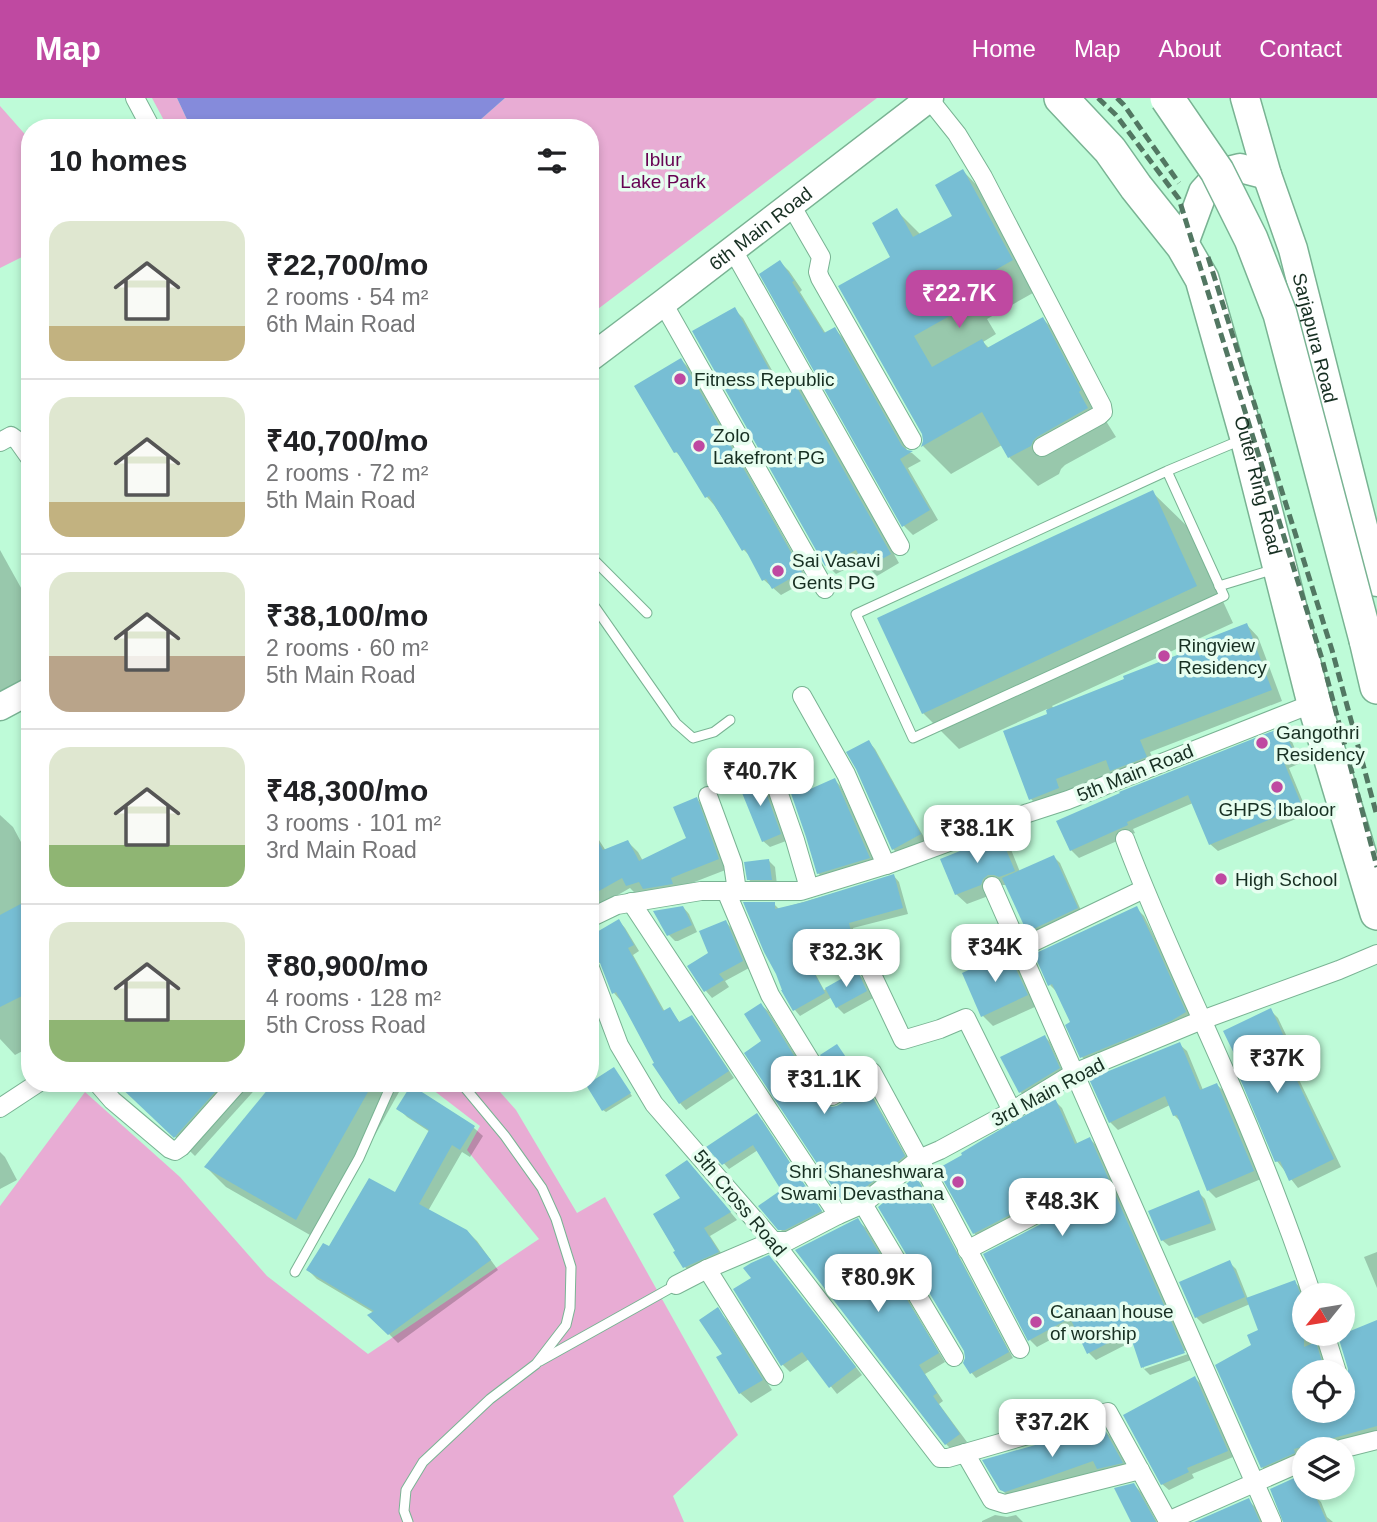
<!DOCTYPE html>
<meta charset="utf-8">
<style>
:root{--surface:#fff;--page:#f6f6f6;--text:#202124;--muted:#757577;--line:#e0e0e0;--accent:#bf49a1}
body{margin:0;font-family:Helvetica,sans-serif;background:var(--page);color:var(--text);height:100vh;display:flex;flex-direction:column;font-size:26px;white-space:nowrap}
*{box-sizing:border-box;margin:0}
p{font-size:23px;color:var(--muted)}
.icon{flex:none;width:38px;height:38px;fill:none;stroke:currentColor;stroke-width:2;stroke-linecap:round;stroke-linejoin:round}
.map{position:relative;flex:1;overflow:hidden}
.drawer{position:absolute;left:21px;top:21px;width:578px;height:973px;display:flex;flex-direction:column;background:var(--surface);border-radius:28px;box-shadow:0 4px 10px #0003}
.drawer>*{flex:none}
.needle{width:46px;rotate:240deg}
.tools{position:absolute;left:1292px;top:1185px;display:grid;gap:14px}
.tools a{display:grid;place-items:center;width:63px;height:63px;border-radius:50%;background:var(--surface);box-shadow:0 4px 10px #0003;font-size:35px}
.price{position:absolute;translate:-50% -60px;padding:0 16px;border-radius:14px;background:#fff;color:#222;font-size:23px;line-height:46px;filter:drop-shadow(0 2px 4px #0008)}
.price::after{content:'';position:absolute;left:50%;top:42px;width:21px;height:16px;margin-left:-10px;background:inherit;clip-path:polygon(0 0,100% 0,50% 100%)}
.price.current{background:var(--accent);color:#fff}
ul{padding:0;list-style:none}
li{display:flex;align-items:center;gap:21px;height:175px;padding:0 28px}
li+li{border-top:2px solid var(--line)}
li span{display:grid;place-items:center;flex:none;width:196px;height:140px;border-radius:21px;color:#555}
li>.icon{margin-inline-start:auto}
span .icon{width:84px;height:84px;fill:#fffc;stroke-width:1}
li b{font-size:30px}
h2{display:flex;justify-content:space-between;align-items:center;height:84px;padding:0 28px;font-size:30px}
header{display:flex;align-items:center;gap:42px;box-sizing:border-box;height:98px;padding:0 35px;background:var(--accent);color:#fff}
header strong{font-size:33px}
nav{display:flex;gap:38px;margin-inline-start:auto;font-size:24px}
.map>svg:first-child{display:block}
.green{fill:#e8acd4}
.water{fill:#858bdb}
.shadow{fill:#0003}
.building{fill:#77bed4}
.lines{fill:none;stroke-linecap:round;stroke-linejoin:round}
.lane-casing{stroke:#79b393;stroke-width:11}
.street-casing{stroke:#79b393;stroke-width:20}
.secondary-casing{stroke:#79b393;stroke-width:29}
.primary-casing{stroke:#79b393;stroke-width:31}
.highway-casing{stroke:#79b393;stroke-width:36}
.lane{stroke:#fff;stroke-width:9}
.street{stroke:#fff;stroke-width:18}
.secondary{stroke:#fff;stroke-width:26}
.primary{stroke:#fff;stroke-width:28}
.highway{stroke:#fff;stroke-width:33}
.rail{stroke:#527762;stroke-width:5;stroke-dasharray:10 5;stroke-linecap:butt}
.highway-bridge-casing{stroke:#79b393;stroke-width:36;stroke-linecap:butt}
.highway-bridge{stroke:#fff;stroke-width:33}
.poi-dot{fill:#bf49a1;stroke:#e7fef0;stroke-width:2.5}
.labels{text-anchor:middle;dominant-baseline:central;stroke-width:7;stroke-linejoin:round;paint-order:stroke}
.park-label{font-size:19px;fill:#660252;stroke:#e7fef0}
.street-label{font-size:19px;fill:#172f22;stroke:#e7fef0}
.poi-label{font-size:19px;fill:#172f22;stroke:#e7fef0;text-anchor:start}
</style>
<header>
<strong>Map</strong>
<nav><a>Home</a><a>Map</a><a>About</a><a>Contact</a></nav>
</header>
<div class="map">
<svg width="1377" height="1424" viewBox="0 0 1377 1424">
<rect width="100%" height="100%" fill="#befbd8"/>
<g class="green">
<polygon points="152,0 177,0 191,30 168,30"/>
<polygon points="505,0 877,0 590,217 590,30 471,30"/>
<polygon points="0,8 30,42 30,155 0,170"/>
<polygon points="424,985 492,985 516,1012 577,1115 605,1099 738,1337 673,1398 684,1424 0,1424 0,1108 85,994 180,1079 267,1178 368,1256 539,1141 467,1052 480,1028"/>
</g>
<polygon class="water" points="177,0 505,0 471,30 191,30"/>
<g class="shadow">
<polygon points="963,73 991,102 1040,191 987,221 996,236 983,244 990,251 1043,221 1071,250 1108,321 1106,323 1116,339 1065,367 1061,371 1059,376 1038,388 1009,359 1002,347 951,376 923,348 925,343 893,159 897,113 921,137 954,118"/>
<polygon points="780,164 789,173 802,192 800,194 826,236 835,231 844,241 908,354 912,355 921,363 908,370 938,422 913,437 904,428"/>
<polygon points="734,211 743,220 779,285 790,279 799,288 899,465 877,478 868,469 864,462 836,476 827,467"/>
<polygon points="681,262 689,270 808,482 781,497 764,482 751,459 744,452 714,407 707,399 684,362 676,354"/>
<polygon points="1152,394 1189,430 1233,525 1052,608 1054,611 1187,555 1247,527 1258,539 1282,603 1150,654 1157,670 1123,683 1114,674 1066,693 1070,702 1042,712 1031,701 1049,617 1047,611 959,651 923,615"/>
<polygon points="0,452 30,506 30,579 0,595"/>
<polygon points="1283,631 1290,639 1301,665 1289,670 1308,716 1218,753 1210,746 1193,705 1133,731 1135,735 1079,760 1071,752"/>
<polygon points="869,644 875,651 926,743 900,758 893,751"/>
<polygon points="795,664 801,671 811,692 835,682 841,689 876,766 825,782 818,775"/>
<polygon points="762,678 768,684 786,743 770,749 763,743"/>
<polygon points="697,701 706,711 728,771 679,790 637,797 630,790 590,813 590,728 606,753 628,744 638,754 643,763 689,741"/>
<polygon points="0,717 13,729 30,761 30,949 15,957 0,941"/>
<polygon points="1000,739 1010,749 1020,774 1054,759 1060,765 1083,817 1035,840 1029,833 1007,787 999,787 991,797 967,806 956,796"/>
<polygon points="768,762 775,769 777,787 755,787 748,781"/>
<polygon points="894,778 899,784 908,816 853,830 855,839 803,853 824,892 857,874 863,881 873,900 844,916 837,909 832,899 800,918 795,912 783,893 774,806 779,811"/>
<polygon points="683,809 689,816 697,834 678,843 675,843 668,836"/>
<polygon points="1136,810 1144,818 1163,856 1192,922 1089,966 1082,959 1073,925 1057,894 1050,887"/>
<polygon points="619,823 625,830 639,853 633,857 665,914 670,911 680,925 692,919 698,926 734,980 686,1012 680,1005 622,901 620,902 614,895 601,865 594,865 590,867 590,840"/>
<polygon points="726,824 732,831 749,870 725,883 729,889 712,900 706,893 690,869 711,856"/>
<polygon points="1008,856 1018,867 1037,908 993,928 983,918"/>
<polygon points="590,894 597,914 590,918"/>
<polygon points="761,907 768,913 828,1010 831,1011 866,993 873,999 910,1065 850,1108 844,1102 763,944"/>
<polygon points="1270,912 1278,920 1297,960 1290,963 1341,1069 1298,1090 1277,1063"/>
<polygon points="1045,939 1050,944 1064,976 1026,999 1020,994 1002,960"/>
<polygon points="1179,946 1187,953 1203,992 1217,987 1225,994 1261,1081 1216,1100 1208,1092 1181,1024 1174,1017 1170,1007 1118,1032 1110,1024"/>
<polygon points="839,951 856,975 840,984 823,958"/>
<polygon points="616,974 632,998 606,1014 603,1012"/>
<polygon points="119,985 261,985 195,1058"/>
<polygon points="275,985 404,985 317,1141 226,1089 206,1069"/>
<polygon points="412,990 474,1030 483,1038 470,1059 462,1054 428,1113 467,1133 477,1143 498,1172 398,1245 370,1217 374,1215 317,1181 308,1172 330,1151 396,1096 430,1034 407,1019 399,1011"/>
<polygon points="1054,1002 1062,1010 1078,1047 1090,1041 1097,1048 1187,1252 1144,1267 1144,1271 1133,1243 1096,1262 1089,1255 1076,1228 1037,1249 1030,1242 1076,1109 1077,1098 1075,1096 1068,1098 981,1143 974,1135"/>
<polygon points="762,1022 825,1118 785,1136 779,1130 784,1093 758,1052 729,1071 709,1049"/>
<polygon points="0,1054 5,1059 17,1082 0,1091"/>
<polygon points="694,1071 737,1122 710,1138 725,1161 692,1177 685,1169 676,1155 683,1100"/>
<polygon points="916,1081 921,1086 1013,1260 976,1280 971,1274"/>
<polygon points="1198,1094 1205,1101 1216,1132 1169,1148 1162,1142"/>
<polygon points="858,1123 866,1130 945,1264 925,1276 943,1303 939,1306 967,1344 954,1354 946,1346"/>
<polygon points="1377,1154 1377,1190 1364,1159"/>
<polygon points="769,1159 776,1166 862,1277 837,1296 809,1261 790,1274 783,1267 736,1192 753,1180"/>
<polygon points="1229,1164 1236,1171 1248,1201 1294,1184 1302,1191 1304,1197 1304,1236 1320,1236 1329,1274 1304,1274 1304,1312 1342,1312 1352,1300 1377,1224 1377,1337 1327,1351 1304,1351 1304,1357 1270,1376 1262,1369 1253,1248 1260,1234 1250,1206 1203,1226 1196,1219"/>
<polygon points="717,1212 727,1222 772,1292 751,1305 740,1295 719,1260 724,1256"/>
<polygon points="1188,1256 1191,1262 1150,1277 1144,1271"/>
<polygon points="1195,1280 1201,1286 1233,1359 1192,1376 1194,1380 1169,1392 1162,1386"/>
<polygon points="1102,1330 1111,1339 1130,1374 1108,1379 1101,1372 1015,1402 1011,1401 1001,1391 1060,1342 1065,1346"/>
<polygon points="1299,1380 1304,1385 1304,1390 1307,1390 1321,1404 1327,1419 1333,1424 1285,1424"/>
<polygon points="1134,1387 1141,1394 1157,1424 1133,1424"/>
<polygon points="1248,1402 1255,1409 1262,1424 1197,1424"/>
<polygon points="995,1417 1007,1419 1016,1417 1023,1424 982,1424 982,1423"/>
</g>
<g class="building">
<polygon points="963,71 1013,162 960,192 969,207 914,238 932,269 982,241 987,250 1043,219 1081,292 1079,294 1088,310 1037,339 1033,343 1031,348 1008,360 982,314 921,349 923,343 922,336 838,188 890,159 872,125 897,110 913,139 952,118 935,87"/>
<polygon points="780,162 794,183 792,184 824,235 835,229 902,348 907,352 913,353 900,361 930,412 902,429 759,176"/>
<polygon points="735,209 776,284 790,277 891,456 866,470 856,452 825,468 692,233"/>
<polygon points="681,260 802,474 772,491 766,481 762,483 745,451 742,453 709,398 705,400 677,354 674,355 634,288"/>
<polygon points="1153,392 1197,488 922,616 877,520"/>
<polygon points="1247,525 1272,592 1140,642 1147,659 1110,673 1106,662 1056,681 1059,690 1029,702 1003,633 1047,616 1046,612 1124,581 1123,578 1185,554 1183,550"/>
<polygon points="1283,629 1295,657 1283,662 1302,708 1209,747 1188,697 1127,724 1128,727 1070,753 1056,723 1120,695 1119,694"/>
<polygon points="869,642 921,736 892,752 856,671 846,654"/>
<polygon points="795,662 808,692 835,680 870,760 817,776 806,739 784,675 779,670"/>
<polygon points="762,676 762,683 781,736 762,744 738,685"/>
<polygon points="697,699 719,761 671,780 673,786 643,791 639,784 626,788 622,780 590,798 590,730 603,752 628,742 639,763 686,740 673,709"/>
<polygon points="1000,737 1015,773 999,779 994,777 988,777 983,781 981,787 955,797 940,761"/>
<polygon points="1054,757 1078,810 1027,834 1002,780"/>
<polygon points="769,761 772,782 747,782 744,764"/>
<polygon points="894,776 903,810 849,825 851,834 799,847 825,895 793,913 781,892 782,892 776,876 764,854 743,804 775,804 775,811 804,804"/>
<polygon points="30,801 30,894 0,909 0,817"/>
<polygon points="683,808 692,827 667,838 653,813"/>
<polygon points="1137,808 1156,847 1186,914 1171,923 1080,960 1065,927 1070,924 1052,886 1048,888 1034,856"/>
<polygon points="619,821 634,847 628,850 663,913 670,909 679,924 692,917 729,973 679,1006 652,966 654,965 616,894 612,896 600,865 597,861 590,859 590,838"/>
<polygon points="726,822 743,863 719,876 724,882 704,894 687,868 708,855 699,833"/>
<polygon points="1008,854 1028,897 981,919 962,875"/>
<polygon points="857,872 867,893 836,910 825,890"/>
<polygon points="761,905 823,1004 832,1009 837,1008 867,990 905,1058 857,1096 842,1103 744,955 761,943 744,916"/>
<polygon points="1271,910 1290,952 1284,955 1334,1061 1289,1083 1280,1063 1275,1064 1238,976 1243,974 1223,933"/>
<polygon points="1045,937 1060,970 1019,995 1000,959"/>
<polygon points="1180,944 1200,992 1217,985 1254,1073 1207,1093 1177,1017 1173,1018 1165,998 1109,1025 1089,981"/>
<polygon points="837,946 854,971 836,982 820,957"/>
<polygon points="614,969 631,995 602,1013 586,987"/>
<polygon points="116,985 223,985 174,1040"/>
<polygon points="273,985 373,985 296,1122 204,1069"/>
<polygon points="411,987 475,1028 460,1052 452,1047 419,1106 467,1132 491,1162 388,1237 367,1217 374,1213 306,1172 323,1145 329,1148 369,1080 395,1094 429,1032 396,1011"/>
<polygon points="1055,1000 1075,1046 1090,1039 1185,1255 1141,1270 1129,1234 1087,1256 1070,1220 1028,1243 983,1156 1070,1111 1074,1108 1076,1102 1075,1095 1066,1090 1060,1091 973,1136 937,1071 962,1057 961,1055 984,1041"/>
<polygon points="757,1015 822,1113 785,1132 778,1132 758,1108 781,1092 753,1047 722,1067 706,1049"/>
<polygon points="687,1062 731,1114 704,1130 719,1154 683,1170 673,1154 675,1153 653,1116 680,1100 665,1077"/>
<polygon points="916,1078 1009,1254 970,1276 963,1265 965,1260 964,1253 878,1109"/>
<polygon points="1199,1092 1211,1125 1161,1143 1148,1113"/>
<polygon points="858,1120 939,1255 919,1267 937,1295 933,1298 960,1336 945,1347 795,1152"/>
<polygon points="769,1157 856,1269 829,1290 802,1254 781,1268 733,1191 751,1180 743,1170 751,1165"/>
<polygon points="1230,1162 1245,1199 1195,1220 1179,1184"/>
<polygon points="1295,1182 1304,1205 1304,1249 1316,1244 1325,1274 1304,1274 1304,1312 1342,1312 1342,1301 1347,1301 1351,1298 1354,1288 1351,1282 1347,1279 1348,1271 1338,1238 1377,1222 1377,1328 1294,1351 1295,1355 1261,1370 1215,1267 1251,1247 1247,1237 1258,1232 1246,1200"/>
<polygon points="718,1209 763,1282 739,1296 716,1259 722,1256 699,1222"/>
<polygon points="1195,1278 1228,1353 1187,1370 1189,1374 1161,1387 1123,1317"/>
<polygon points="1102,1327 1123,1365 1097,1371 1093,1363 1005,1394 1000,1392 982,1362 1060,1340 1062,1346"/>
<polygon points="1303,1376 1304,1390 1308,1390 1311,1397 1314,1395 1327,1424 1283,1424 1270,1391"/>
<polygon points="1134,1385 1156,1424 1131,1424 1114,1390"/>
<polygon points="1249,1400 1260,1424 1194,1424"/>
</g>
<g class="lines">
<g class="lane-casing">
<g id="lane">
<polyline points="1167,373 1224,498 913,640 856,516 1167,373 1241,342"/>
<polyline points="590,458 647,515"/>
<polyline points="1219,488 1275,471"/>
<polyline points="590,502 676,625 693,640 714,634 730,622"/>
<polyline points="295,1174 359,1060 392,985"/>
<polyline points="540,1263 676,1187"/>
<polyline points="408,1424 404,1413 406,1392 423,1364 490,1301 536,1266 566,1227 570,1210 571,1169 556,1121 542,1090 505,1038 461,985"/>
</g>
</g>
<g class="street-casing">
<g id="street">
<polyline points="135,0 151,30"/>
<polyline points="929,1 957,36 983,79 1102,308 1103,314 1100,317 1042,349"/>
<polyline points="791,107 821,159 818,174 820,180 912,342"/>
<polyline points="733,152 900,448"/>
<polyline points="663,205 825,491"/>
<polyline points="0,344 11,338 18,343 30,360"/>
<polyline points="802,598 846,676 886,767"/>
<polyline points="773,679 795,742 809,790"/>
<polyline points="708,698 733,766 737,793"/>
<path d="M1125 741C1157 827 1197 908 1233 992 1262 1059 1289 1128 1312 1197"/>
<polyline points="992,788 1272,1424"/>
<polyline points="726,793 770,897 832,998 872,974 947,1112 1020,1251"/>
<polyline points="631,804 838,1117"/>
<polyline points="590,820 617,807 701,793 801,793 886,767 1028,715 1068,702 1314,605"/>
<polyline points="858,847 903,942 940,931 966,920 1012,1013"/>
<polyline points="1019,851 1144,791"/>
<polyline points="590,870 619,947 654,1006 773,1143 940,1360 948,1360 1108,1314 1168,1423 1304,1363"/>
<polyline points="100,985 99,987 112,1002 170,1051 175,1053 181,1049 238,985"/>
<polyline points="0,1010 38,985"/>
<polyline points="863,1106 954,1259"/>
<polyline points="967,1152 1065,1101"/>
<polyline points="707,1171 774,1278"/>
<polyline points="676,1187 707,1171 773,1143 788,1143 838,1117 863,1106 919,1061 940,1052 1012,1013 1074,975 1202,922 1339,872 1377,856"/>
<polyline points="1325,1236 1337,1274"/>
<polyline points="1342,1289 1343,1290"/>
<polyline points="1341,1351 1377,1342"/>
<polyline points="965,1355 992,1402 1005,1406 1140,1372"/>
</g>
</g>
<g class="secondary-casing">
<g id="secondary">
<path id="s1" d="M590 260 663 205 930 0"/>
<polyline points="0,609 30,593"/>
</g>
</g>
<g class="primary-casing">
<g id="primary">
<path id="s2" d="M1245 0 1267 77 1293 151 1377 484"/>
<polyline points="1183,148 1203,94 1213,83 1228,73 1240,70 1267,77"/>
</g>
</g>
<g class="highway-casing">
<g id="highway">
<path id="s3" d="M1061 0 1110 52 1136 89 1183 148 1202 181 1247 340 1314 605 1377 815"/>
<polyline points="1366,542 1377,589"/>
</g>
</g>
<use href="#lane" class="lane"/>
<use href="#street" class="street"/>
<use href="#secondary" class="secondary"/>
<use href="#primary" class="primary"/>
<use href="#highway" class="highway"/>
<g class="rail">
<polyline points="1098,0 1116,17 1179,101 1322,561 1377,769"/>
<polyline points="1117,0 1124,7 1179,85"/>
<polyline points="1208,159 1332,552 1377,718"/>
</g>
<g class="highway-bridge-casing">
<polyline id="highway-bridge" points="1167,0 1217,73 1251,141 1280,216 1366,542"/>
</g>
<use href="#highway-bridge" class="highway-bridge"/>
</g>
<g class="poi-dot">
<circle cx="680" cy="281" r="7"/>
<circle cx="699" cy="348" r="7"/>
<circle cx="778" cy="473" r="7"/>
<circle cx="1164" cy="558" r="7"/>
<circle cx="1262" cy="645" r="7"/>
<circle cx="1277" cy="689" r="7"/>
<circle cx="1221" cy="781" r="7"/>
<circle cx="958" cy="1084" r="7"/>
<circle cx="1036" cy="1224" r="7"/>
</g>
<g class="labels">
<g class="park-label">
<text x="663" y="61">Iblur<tspan x="663" dy="22">Lake Park</tspan></text>
</g>
<g class="street-label">
<text stroke="none"><textPath href="#s1" startOffset="214">6th Main Road</textPath></text>
<text stroke="none"><textPath href="#s2" startOffset="250">Sarjapura Road</textPath></text>
<text stroke="none"><textPath href="#s3" startOffset="444">Outer Ring Road</textPath></text>
<text transform="translate(1135 675) rotate(-22)">5th Main Road</text>
<text transform="translate(1048 994) rotate(-28)">3rd Main Road</text>
<text transform="translate(740 1105) rotate(50)">5th Cross Road</text>
</g>
<g class="poi-label">
<text x="694" y="281">Fitness Republic</text>
<text x="713" y="337">Zolo<tspan x="713" dy="22">Lakefront PG</tspan></text>
<text x="792" y="462">Sai Vasavi<tspan x="792" dy="22">Gents PG</tspan></text>
<text x="1178" y="547">Ringview<tspan x="1178" dy="22">Residency</tspan></text>
<text x="1276" y="634">Gangothri<tspan x="1276" dy="22">Residency</tspan></text>
<text x="1277" y="711" text-anchor="middle">GHPS Ibaloor</text>
<text x="1235" y="781">High School</text>
<text x="944" y="1073" text-anchor="end">Shri Shaneshwara<tspan x="944" dy="22">Swami Devasthana</tspan></text>
<text x="1050" y="1213">Canaan house<tspan x="1050" dy="22">of worship</tspan></text>
</g>
</g>
</svg>
<div class="tools">
<a><svg class="needle" viewBox="-14 -14 28 28"><path d="M0-13l5 13h-10z" fill="#e53935"/><path d="M0 13l5-13h-10z" fill="#757577"/></svg></a>
<a><svg class="icon" aria-label="locate" viewBox="0 0 24 24"><circle cx="12" cy="12" r="6"/><path d="M12 2v4M12 18v4M2 12h4M18 12h4"/></svg></a>
<a><svg class="icon" aria-label="layers" viewBox="0 0 24 24"><path d="M12 4l9 5-9 5-9-5zM3 14l9 5 9-5"/></svg></a>
</div>
<b class="price current" style="left:959px;top:232px">₹22.7K</b>
<b class="price" style="left:760px;top:710px">₹40.7K</b>
<b class="price" style="left:977px;top:767px">₹38.1K</b>
<b class="price" style="left:995px;top:886px">₹34K</b>
<b class="price" style="left:846px;top:891px">₹32.3K</b>
<b class="price" style="left:1277px;top:997px">₹37K</b>
<b class="price" style="left:824px;top:1018px">₹31.1K</b>
<b class="price" style="left:1062px;top:1140px">₹48.3K</b>
<b class="price" style="left:878px;top:1216px">₹80.9K</b>
<b class="price" style="left:1052px;top:1361px">₹37.2K</b>
<section class="drawer">
<h2>10 homes<svg class="icon" aria-label="filters" viewBox="0 0 24 24"><path d="M4 7h16M4 17h16"/><circle cx="9" cy="7" r="2"/><circle cx="15" cy="17" r="2"/></svg></h2>
<ul>
<li><span style="background:linear-gradient(#dfe7d0 75%,#c2b280 0)"><svg class="icon" aria-label="home" viewBox="0 0 24 24"><path d="M3 11l9-7 9 7M6 9v11h12V9"/></svg></span><div><b>₹22,700/mo</b><p>2 rooms · 54 m²</p><p>6th Main Road</p></div></li>
<li><span style="background:linear-gradient(#dfe7d0 75%,#c2b280 0)"><svg class="icon" aria-label="home" viewBox="0 0 24 24"><path d="M3 11l9-7 9 7M6 9v11h12V9"/></svg></span><div><b>₹40,700/mo</b><p>2 rooms · 72 m²</p><p>5th Main Road</p></div></li>
<li><span style="background:linear-gradient(#dfe7d0 60%,#b9a48a 0)"><svg class="icon" aria-label="home" viewBox="0 0 24 24"><path d="M3 11l9-7 9 7M6 9v11h12V9"/></svg></span><div><b>₹38,100/mo</b><p>2 rooms · 60 m²</p><p>5th Main Road</p></div></li>
<li><span style="background:linear-gradient(#dfe7d0 70%,#8fb573 0)"><svg class="icon" aria-label="home" viewBox="0 0 24 24"><path d="M3 11l9-7 9 7M6 9v11h12V9"/></svg></span><div><b>₹48,300/mo</b><p>3 rooms · 101 m²</p><p>3rd Main Road</p></div></li>
<li><span style="background:linear-gradient(#dfe7d0 70%,#8fb573 0)"><svg class="icon" aria-label="home" viewBox="0 0 24 24"><path d="M3 11l9-7 9 7M6 9v11h12V9"/></svg></span><div><b>₹80,900/mo</b><p>4 rooms · 128 m²</p><p>5th Cross Road</p></div></li>
</ul>
</section>
</div>
